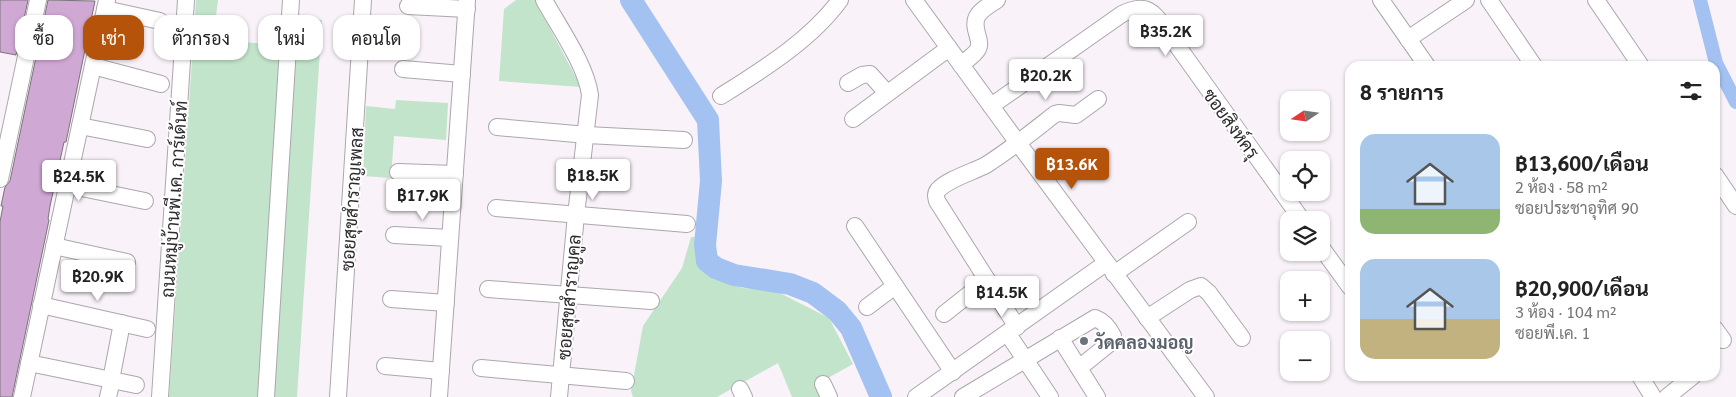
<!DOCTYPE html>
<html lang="th">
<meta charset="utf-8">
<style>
:root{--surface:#fff;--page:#f2f2f2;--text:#222;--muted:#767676;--accent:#b45309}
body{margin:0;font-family:Georgia,Sarabun,serif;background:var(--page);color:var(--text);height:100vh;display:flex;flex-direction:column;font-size:19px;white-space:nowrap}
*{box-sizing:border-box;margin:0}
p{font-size:16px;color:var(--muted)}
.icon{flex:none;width:28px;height:28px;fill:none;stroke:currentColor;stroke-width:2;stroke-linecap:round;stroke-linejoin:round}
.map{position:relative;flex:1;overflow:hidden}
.details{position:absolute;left:1345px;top:61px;width:375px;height:320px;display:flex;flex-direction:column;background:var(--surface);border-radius:15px;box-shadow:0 1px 4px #0004}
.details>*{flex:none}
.banner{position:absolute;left:15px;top:15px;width:475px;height:45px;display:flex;gap:10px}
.needle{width:32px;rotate:257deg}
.controls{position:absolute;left:1280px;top:91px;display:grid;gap:10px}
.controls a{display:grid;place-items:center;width:50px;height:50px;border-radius:10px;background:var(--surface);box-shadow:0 1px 4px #0004;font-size:25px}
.price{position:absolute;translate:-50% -42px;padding:0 11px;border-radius:5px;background:#fff;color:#222;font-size:16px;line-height:32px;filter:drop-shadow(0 1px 2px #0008)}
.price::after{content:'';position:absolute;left:50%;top:30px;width:15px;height:11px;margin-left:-8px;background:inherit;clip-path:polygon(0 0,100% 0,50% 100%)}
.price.selected{background:var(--accent);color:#fff}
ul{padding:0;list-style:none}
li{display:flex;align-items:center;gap:15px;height:125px;padding:0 15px}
li span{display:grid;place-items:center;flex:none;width:140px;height:100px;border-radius:15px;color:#555}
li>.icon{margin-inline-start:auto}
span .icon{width:60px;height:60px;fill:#fffc;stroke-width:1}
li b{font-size:21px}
h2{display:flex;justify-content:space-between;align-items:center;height:60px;padding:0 15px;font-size:21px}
.pill{padding:0 18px;border-radius:15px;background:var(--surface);box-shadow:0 1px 4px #0004;font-size:18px;line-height:45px}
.pill.selected{background:var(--accent);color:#fff}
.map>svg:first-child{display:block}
.green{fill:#c2e4ca}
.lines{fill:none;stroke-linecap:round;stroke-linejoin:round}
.canal{stroke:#a3c2f1;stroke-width:14}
.river{stroke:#a3c2f1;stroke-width:22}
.building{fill:#d0a8d4;stroke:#7a747b}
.minor-casing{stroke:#aca6ad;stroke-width:18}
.minor{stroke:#fff;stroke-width:16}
.worship-dot{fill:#6b7280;stroke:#fff;stroke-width:2}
.labels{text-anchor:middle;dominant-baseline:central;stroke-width:4;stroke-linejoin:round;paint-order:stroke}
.street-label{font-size:18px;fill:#2e2b2e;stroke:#fff}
.worship-label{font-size:18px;font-weight:bold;fill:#5b616d;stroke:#fff;text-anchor:start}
</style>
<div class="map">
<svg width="1736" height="397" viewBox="0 0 1736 397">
<rect width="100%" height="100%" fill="#f9f2f9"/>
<g class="green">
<polygon points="196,0 218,0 213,40 284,45 260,397 169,397"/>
<polygon points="516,0 535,0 581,87 499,81 504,9"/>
<polygon points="295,17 322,20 297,397 271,397"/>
<polygon points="396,100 448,103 446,140 394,136 391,178 363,176 366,106 395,109"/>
<polygon points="691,237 697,237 700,258 704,269 714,277 742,288 774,290 829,318 853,364 819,383 825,397 792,397 778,363 717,397 633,397 631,391 643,326 682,268"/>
</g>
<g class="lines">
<polyline class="canal" points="1700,0 1716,63 1736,102"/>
<polyline class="river" points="631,0 708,120 711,181 705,245 707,261 716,268 734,275 790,284 813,293 837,311 851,328 881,397"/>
</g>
<g class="building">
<polygon points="0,0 28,0 16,55 0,52"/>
<polygon points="48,0 95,1 66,142 64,142 50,206 48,219 49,220 12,397 0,397 0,222 3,206 1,206 5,187 10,181"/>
</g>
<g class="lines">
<g class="minor-casing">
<g id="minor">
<path d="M544 0C559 27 586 65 590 95L576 215 559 397"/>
<polyline points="914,0 1018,143 1206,397"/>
<polyline points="1381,0 1427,66"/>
<polyline points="1489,0 1534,66"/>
<polyline points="1596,0 1641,66"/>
<polyline points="408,6 467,9"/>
<polyline points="105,9 160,21"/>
<polyline points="1408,39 1466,0"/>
<path d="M961 65C966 60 975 55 978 49 983 40 970 27 978 15 982 9 991 4 997 0"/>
<polyline points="93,66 161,84"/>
<polyline points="403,69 462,74"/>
<polyline points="848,83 862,75 870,74 887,93"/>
<path d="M721 96C762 70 811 40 840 0"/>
<path d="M991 106 1122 14C1151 0 1155 16 1171 37L1302 220"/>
<polyline points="853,119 949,48"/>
<polyline points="80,126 147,139"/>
<polyline points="497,127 587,135 684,140"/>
<polyline points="398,172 455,174"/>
<polyline points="1715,175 1736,206"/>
<polyline points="0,179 38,0"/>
<polyline points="67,185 145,201"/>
<polyline points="496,208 687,224"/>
<polyline points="855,226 953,372"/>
<polyline points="394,235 450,238"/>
<polyline points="54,246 127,262"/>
<polyline points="1321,247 1350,287"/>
<polyline points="1114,274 1188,222"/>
<polyline points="488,289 651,301"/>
<polyline points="391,299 446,303"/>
<polyline points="41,305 147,329"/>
<polyline points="867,307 895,286"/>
<polyline points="944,314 987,280"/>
<polyline points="1147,318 1190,290 1201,286 1209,293 1242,338"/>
<path d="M1017 327 937 201C936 197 935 194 938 190 948 179 973 172 986 165 1010 150 1032 132 1055 114L1059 113 1076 115 1098 99"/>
<polyline points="1715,329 1723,340"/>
<polyline points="1008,334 1050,397"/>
<polyline points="1060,338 1097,397"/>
<polyline points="29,363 136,385"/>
<polyline points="385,366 441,371"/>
<polyline points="481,368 626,381"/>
<polyline points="1640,376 1653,397"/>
<polyline points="111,380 122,323"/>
<polyline points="823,384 829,397"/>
<polyline points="740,389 744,397"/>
<polyline points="22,397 107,0"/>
<polyline points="108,397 112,380"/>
<polyline points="160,397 186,0"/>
<polyline points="266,397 291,0"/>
<polyline points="338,397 363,0"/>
<polyline points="439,397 467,0"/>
<polyline points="916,397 1106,263"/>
<path d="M963 397 1095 318C1103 321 1109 328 1113 336L1110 343 1079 368"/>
<polyline points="1667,397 1693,376"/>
</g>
</g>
<use href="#minor" class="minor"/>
</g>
<circle class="worship-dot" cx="1084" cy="341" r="5"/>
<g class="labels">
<g class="street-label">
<text transform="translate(1232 123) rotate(54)">ซอยสิงห์ครุ</text>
<text transform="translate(173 199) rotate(-86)">ถนนหมู่บ้านพี.เค. การ์เด้นท์</text>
<text transform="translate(351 199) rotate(-86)">ซอยสุขสำราญเพลส</text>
<text transform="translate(568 297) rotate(-85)">ซอยสุขสำราญคูล</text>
</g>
<g class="worship-label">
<text x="1094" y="341">วัดคลองมอญ</text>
</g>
</g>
</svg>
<div class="controls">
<a><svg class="needle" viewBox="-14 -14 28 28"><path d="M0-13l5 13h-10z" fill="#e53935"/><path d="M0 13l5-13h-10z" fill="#767676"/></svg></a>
<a><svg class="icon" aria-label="locate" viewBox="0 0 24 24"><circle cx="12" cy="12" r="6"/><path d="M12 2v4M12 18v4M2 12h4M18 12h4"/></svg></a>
<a><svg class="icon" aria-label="layers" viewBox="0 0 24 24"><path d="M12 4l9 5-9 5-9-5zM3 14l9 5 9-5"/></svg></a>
<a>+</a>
<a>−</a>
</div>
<b class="price" style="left:1166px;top:57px">฿35.2K</b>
<b class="price" style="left:1046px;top:101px">฿20.2K</b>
<b class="price selected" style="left:1072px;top:190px">฿13.6K</b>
<b class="price" style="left:593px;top:201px">฿18.5K</b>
<b class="price" style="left:79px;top:202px">฿24.5K</b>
<b class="price" style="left:423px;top:221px">฿17.9K</b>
<b class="price" style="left:98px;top:302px">฿20.9K</b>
<b class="price" style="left:1002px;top:318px">฿14.5K</b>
<div class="banner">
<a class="pill">ซื้อ</a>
<a class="pill selected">เช่า</a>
<a class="pill">ตัวกรอง</a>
<a class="pill">ใหม่</a>
<a class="pill">คอนโด</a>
</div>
<section class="details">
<h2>8 รายการ<svg class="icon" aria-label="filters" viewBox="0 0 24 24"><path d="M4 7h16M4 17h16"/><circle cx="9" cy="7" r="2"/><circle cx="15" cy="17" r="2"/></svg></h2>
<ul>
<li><span style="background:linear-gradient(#a9c7e8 75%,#8fb573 0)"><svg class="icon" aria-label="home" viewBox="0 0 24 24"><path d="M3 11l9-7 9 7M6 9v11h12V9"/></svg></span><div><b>฿13,600/เดือน</b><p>2 ห้อง · 58 m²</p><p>ซอยประชาอุทิศ 90</p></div></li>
<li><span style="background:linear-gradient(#a9c7e8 60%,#c2b280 0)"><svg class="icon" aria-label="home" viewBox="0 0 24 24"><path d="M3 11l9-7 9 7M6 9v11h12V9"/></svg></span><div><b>฿20,900/เดือน</b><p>3 ห้อง · 104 m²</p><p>ซอยพี.เค. 1</p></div></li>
</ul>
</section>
</div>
